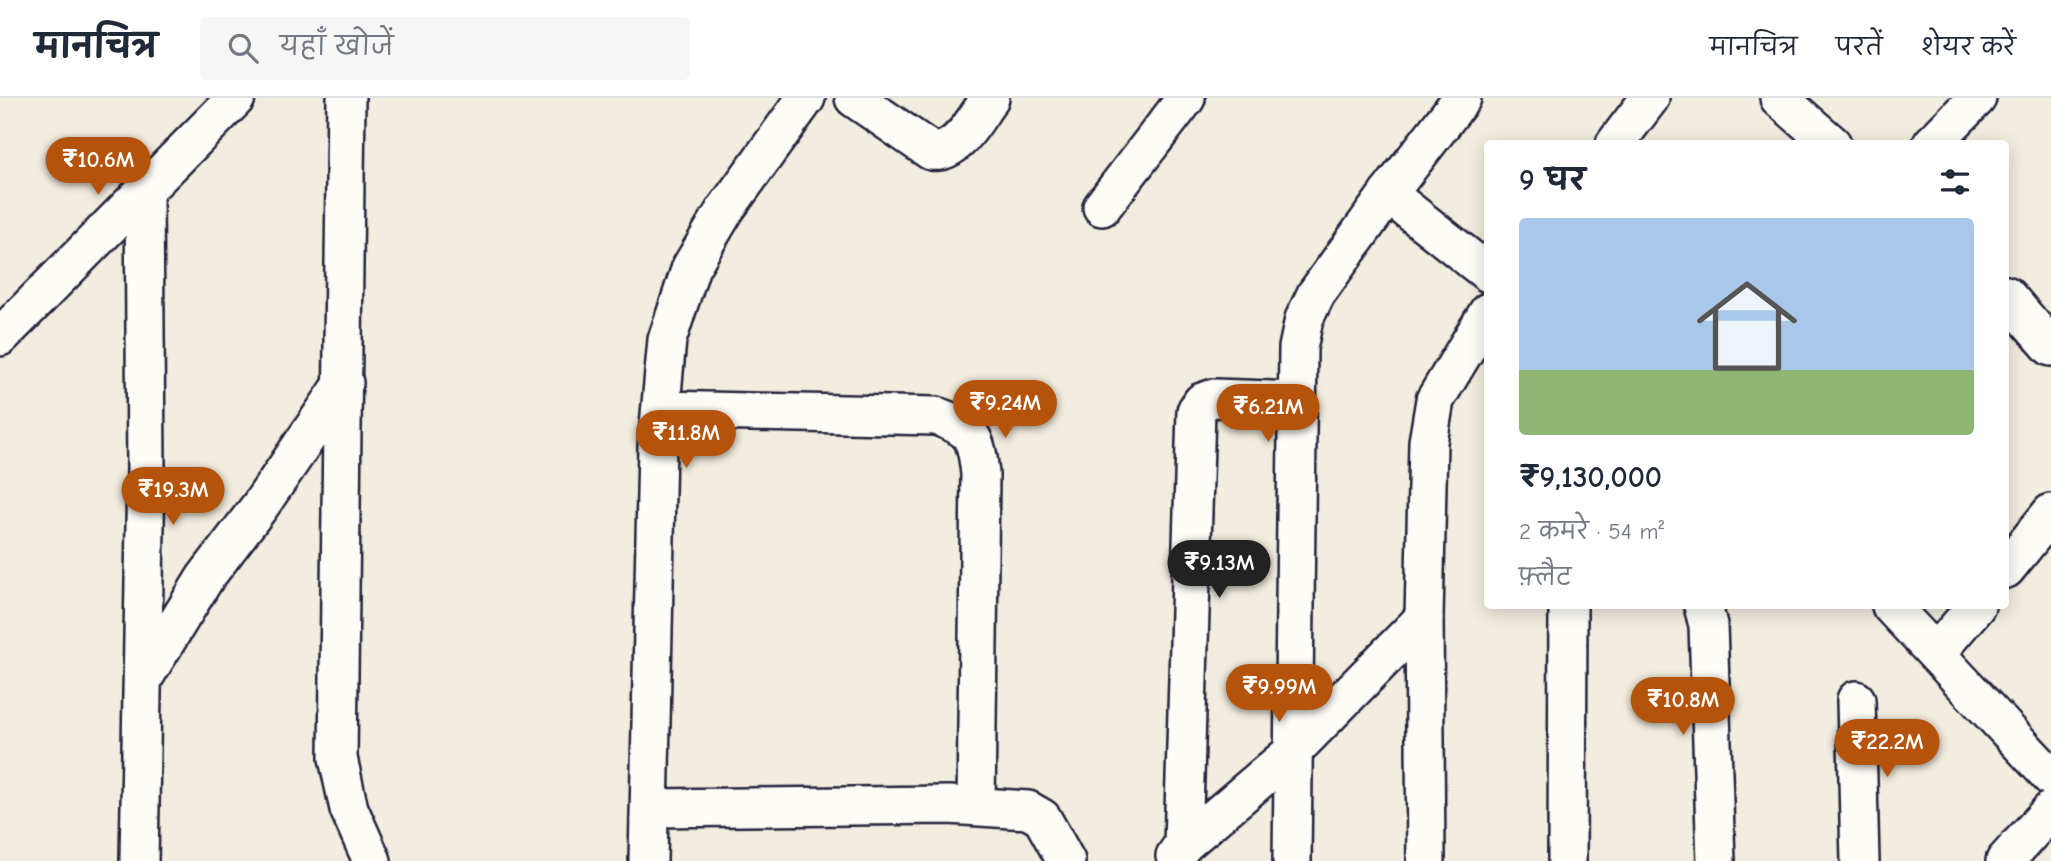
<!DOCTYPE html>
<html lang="hi">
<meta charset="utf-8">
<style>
:root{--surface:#fff;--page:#f6f6f7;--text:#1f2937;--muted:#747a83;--line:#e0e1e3;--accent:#b45309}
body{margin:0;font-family:"Comic Neue","Playpen Sans Deva",sans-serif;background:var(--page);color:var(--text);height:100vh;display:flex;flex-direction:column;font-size:26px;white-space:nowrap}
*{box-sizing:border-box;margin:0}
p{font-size:23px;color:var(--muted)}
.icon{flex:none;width:38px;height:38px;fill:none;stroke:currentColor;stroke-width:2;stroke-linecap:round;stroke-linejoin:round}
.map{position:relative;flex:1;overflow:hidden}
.side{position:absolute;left:1484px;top:42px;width:525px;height:469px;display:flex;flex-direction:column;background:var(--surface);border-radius:7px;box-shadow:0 4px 18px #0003}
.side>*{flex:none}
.price{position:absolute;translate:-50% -60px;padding:0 16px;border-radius:24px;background:var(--accent);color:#fff;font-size:23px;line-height:46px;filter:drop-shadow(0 2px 4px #0008)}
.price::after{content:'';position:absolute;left:50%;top:42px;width:21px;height:16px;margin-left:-10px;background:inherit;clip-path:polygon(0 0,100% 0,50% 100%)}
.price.current{background:#222;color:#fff}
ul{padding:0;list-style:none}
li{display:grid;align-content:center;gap:14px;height:371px;padding:0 35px}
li+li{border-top:2px solid var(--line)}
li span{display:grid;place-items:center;height:217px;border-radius:7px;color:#555}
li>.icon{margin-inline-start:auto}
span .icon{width:126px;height:126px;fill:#fffc;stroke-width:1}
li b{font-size:30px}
h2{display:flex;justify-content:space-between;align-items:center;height:84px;padding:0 35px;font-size:30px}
header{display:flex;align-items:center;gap:42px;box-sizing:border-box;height:98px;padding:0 35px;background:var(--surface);border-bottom:2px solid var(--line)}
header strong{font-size:33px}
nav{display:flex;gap:38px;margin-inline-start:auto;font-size:24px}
.search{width:490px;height:63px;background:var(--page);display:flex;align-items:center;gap:18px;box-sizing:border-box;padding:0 24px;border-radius:7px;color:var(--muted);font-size:26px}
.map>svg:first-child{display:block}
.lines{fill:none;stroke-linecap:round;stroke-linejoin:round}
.minor-casing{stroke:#22223b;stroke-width:42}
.minor{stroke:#fdfcf7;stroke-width:37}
</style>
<header>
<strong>मानचित्र</strong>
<div class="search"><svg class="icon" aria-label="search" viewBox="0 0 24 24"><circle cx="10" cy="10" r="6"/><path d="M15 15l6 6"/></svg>यहाँ खोजें</div>
<nav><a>मानचित्र</a><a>परतें</a><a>शेयर करें</a></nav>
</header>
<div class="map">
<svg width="2051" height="763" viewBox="0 0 2051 763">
<rect width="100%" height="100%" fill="#f3eddf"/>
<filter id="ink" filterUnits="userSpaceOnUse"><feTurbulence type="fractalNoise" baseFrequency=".0143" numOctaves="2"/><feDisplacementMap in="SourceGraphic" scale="14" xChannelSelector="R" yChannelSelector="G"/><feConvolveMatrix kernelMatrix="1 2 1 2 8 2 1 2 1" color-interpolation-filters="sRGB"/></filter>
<g filter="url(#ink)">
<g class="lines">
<g class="minor-casing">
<g id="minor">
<polyline points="346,0 338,660 349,711 372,763"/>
<path d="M854 0 931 53C958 57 976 19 990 0"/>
<polyline points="1779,0 1832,46"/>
<polyline points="1615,46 1650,0"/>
<polyline points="1932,46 1977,0"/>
<polyline points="1388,96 1488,175"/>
<polyline points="1102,109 1186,0"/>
<polyline points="2006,197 2051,249"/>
<polyline points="0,239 236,0"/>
<path d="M661 312 936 318C973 331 976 338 980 376L976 708"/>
<polyline points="2006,471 2051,415"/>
<polyline points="1703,508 1708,527 1716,763"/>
<polyline points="1891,508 2051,679"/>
<polyline points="1937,554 1976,508"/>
<polyline points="143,581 205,480 260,408 344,285"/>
<polyline points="1856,602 1860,763"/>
<polyline points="651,710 949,707 1028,712 1042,720 1066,763"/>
<polyline points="1183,747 1196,313 1202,304 1214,300 1297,303"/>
<polyline points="1175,758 1183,747 1291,655 1424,520"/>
<polyline points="139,763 146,372 144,94"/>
<polyline points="648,763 657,349 667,242 691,169 725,112 806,0"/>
<polyline points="1292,763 1298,250 1304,221 1316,196 1388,96 1462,0"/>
<polyline points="1426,763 1424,520 1428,344 1435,302 1488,214"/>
<polyline points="1567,763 1568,508"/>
<polyline points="2005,763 2051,712"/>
</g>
</g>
<use href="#minor" class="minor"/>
</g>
</g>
</svg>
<b class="price" style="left:98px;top:99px">₹10.6M</b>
<b class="price" style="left:1005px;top:342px">₹9.24M</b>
<b class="price" style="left:1268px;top:346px">₹6.21M</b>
<b class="price" style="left:686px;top:372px">₹11.8M</b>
<b class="price" style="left:173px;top:429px">₹19.3M</b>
<b class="price current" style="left:1219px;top:502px">₹9.13M</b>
<b class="price" style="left:1279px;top:626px">₹9.99M</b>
<b class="price" style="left:1683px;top:639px">₹10.8M</b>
<b class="price" style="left:1887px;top:681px">₹22.2M</b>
<section class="side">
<h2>9 घर<svg class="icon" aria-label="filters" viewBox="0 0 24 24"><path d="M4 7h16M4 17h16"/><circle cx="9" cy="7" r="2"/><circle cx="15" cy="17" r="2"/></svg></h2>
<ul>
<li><span style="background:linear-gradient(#a9c7e8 70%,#8fb573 0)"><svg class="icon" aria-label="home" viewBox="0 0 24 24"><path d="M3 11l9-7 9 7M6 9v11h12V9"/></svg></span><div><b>₹9,130,000</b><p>2 कमरे · 54 m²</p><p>फ़्लैट</p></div></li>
</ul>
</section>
</div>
